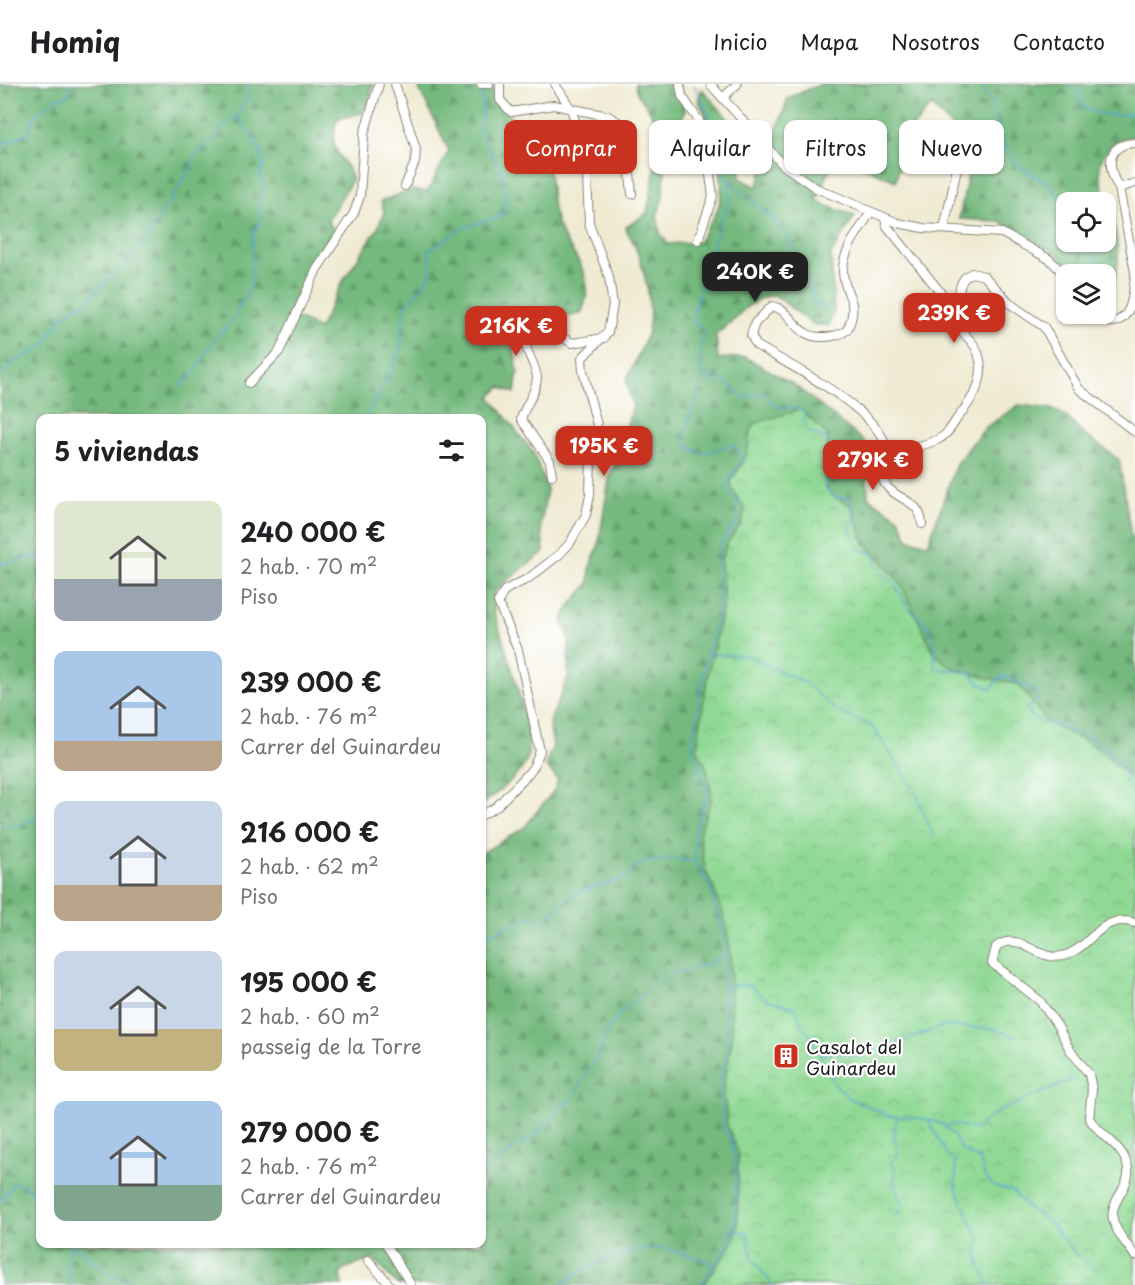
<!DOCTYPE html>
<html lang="es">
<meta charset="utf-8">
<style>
:root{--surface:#fff;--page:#f6f6f6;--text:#202124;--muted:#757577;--line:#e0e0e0;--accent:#c8321e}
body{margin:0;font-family:"Playpen Sans",sans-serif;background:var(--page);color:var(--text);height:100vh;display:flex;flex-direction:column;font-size:22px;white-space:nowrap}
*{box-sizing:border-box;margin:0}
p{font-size:20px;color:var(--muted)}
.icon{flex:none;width:33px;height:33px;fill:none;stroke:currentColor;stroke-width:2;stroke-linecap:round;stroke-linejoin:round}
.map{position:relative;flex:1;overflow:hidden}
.side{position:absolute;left:36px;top:330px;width:450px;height:834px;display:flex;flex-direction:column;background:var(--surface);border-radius:12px;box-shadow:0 2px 4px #0004}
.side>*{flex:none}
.banner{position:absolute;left:504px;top:36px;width:540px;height:54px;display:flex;gap:12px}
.fabs{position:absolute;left:1056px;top:108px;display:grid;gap:12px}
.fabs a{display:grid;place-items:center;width:60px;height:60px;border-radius:12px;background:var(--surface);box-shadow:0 2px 4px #0004;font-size:30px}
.price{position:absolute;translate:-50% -51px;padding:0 14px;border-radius:12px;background:var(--accent);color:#fff;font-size:20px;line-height:39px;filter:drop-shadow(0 2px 3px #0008)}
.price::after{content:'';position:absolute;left:50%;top:36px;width:18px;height:14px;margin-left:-9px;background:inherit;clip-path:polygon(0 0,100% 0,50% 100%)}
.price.active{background:#222;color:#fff}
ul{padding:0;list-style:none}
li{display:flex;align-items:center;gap:18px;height:150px;padding:0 18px}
li span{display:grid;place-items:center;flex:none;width:168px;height:120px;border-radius:12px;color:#555}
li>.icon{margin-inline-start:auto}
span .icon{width:72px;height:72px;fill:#fffc;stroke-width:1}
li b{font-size:26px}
h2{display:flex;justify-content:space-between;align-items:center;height:72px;padding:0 18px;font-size:26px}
.pill{padding:0 21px;border-radius:12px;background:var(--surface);box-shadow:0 2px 4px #0004;font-size:21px;line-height:54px}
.pill.active{background:var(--accent);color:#fff}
header{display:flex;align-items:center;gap:36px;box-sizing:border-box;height:84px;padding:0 30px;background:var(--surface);border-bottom:2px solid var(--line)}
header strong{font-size:28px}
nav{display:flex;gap:33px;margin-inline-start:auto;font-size:21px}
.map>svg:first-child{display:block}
.forest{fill:url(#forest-firs);stroke:#486a4d;stroke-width:1.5;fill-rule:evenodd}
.park{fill:url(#park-crowns);stroke:#567a58;stroke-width:1.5}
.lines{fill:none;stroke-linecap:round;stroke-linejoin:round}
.stream{stroke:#56a4cf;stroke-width:1.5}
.street-casing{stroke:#868376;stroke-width:10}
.street{stroke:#fff;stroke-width:8}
.labels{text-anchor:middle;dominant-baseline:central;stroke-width:4.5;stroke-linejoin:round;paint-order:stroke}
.poi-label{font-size:18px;fill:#1c1c1c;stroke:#fff;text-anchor:start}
</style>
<header>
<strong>Homiq</strong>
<nav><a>Inicio</a><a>Mapa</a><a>Nosotros</a><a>Contacto</a></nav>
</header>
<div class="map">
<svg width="1135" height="1201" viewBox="0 0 1135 1201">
<defs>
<pattern id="forest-firs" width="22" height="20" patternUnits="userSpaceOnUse" patternTransform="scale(1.5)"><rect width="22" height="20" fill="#74b97e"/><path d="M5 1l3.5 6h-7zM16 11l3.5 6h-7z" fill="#649e6c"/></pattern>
<pattern id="park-crowns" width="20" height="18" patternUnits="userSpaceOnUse" patternTransform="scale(1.5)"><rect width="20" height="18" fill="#90d994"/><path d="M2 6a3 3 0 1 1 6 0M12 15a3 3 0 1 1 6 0" fill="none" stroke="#7cba7f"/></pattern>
</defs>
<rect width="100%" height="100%" fill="#fff"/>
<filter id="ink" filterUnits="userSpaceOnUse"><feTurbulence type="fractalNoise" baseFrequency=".0167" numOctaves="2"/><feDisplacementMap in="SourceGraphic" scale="12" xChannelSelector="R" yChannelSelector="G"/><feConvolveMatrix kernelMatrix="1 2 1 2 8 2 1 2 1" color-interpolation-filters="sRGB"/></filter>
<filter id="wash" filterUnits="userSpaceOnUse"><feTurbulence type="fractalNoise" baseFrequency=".008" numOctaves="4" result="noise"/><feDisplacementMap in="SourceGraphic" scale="24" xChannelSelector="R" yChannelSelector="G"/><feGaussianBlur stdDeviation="1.35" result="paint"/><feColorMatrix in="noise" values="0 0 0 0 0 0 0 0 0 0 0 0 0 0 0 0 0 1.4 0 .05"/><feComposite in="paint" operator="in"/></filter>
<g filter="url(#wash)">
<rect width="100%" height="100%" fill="#efead1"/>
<path class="forest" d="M0 0H373L370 16 362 29 337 35C327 75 343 65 352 96L327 137 334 146 307 184 289 230 319 245 343 197 378 144 384 128 381 117 411 106 427 108 449 67 417 0H490C501 30 528 47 544 74 552 88 550 113 554 129 562 169 601 182 581 230L562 233 542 228 522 231 510 250 518 287 515 309 500 303 490 313 533 368 547 405 541 441 544 468 495 506 494 528C503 559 536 648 527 675 523 689 495 711 482 720V334H40V1160H482V769L524 744 555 705 558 696 545 681 553 662 549 640 568 593 569 554 562 537 569 523 589 499 590 483 598 463 609 396 633 322 626 298C630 286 646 257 648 247 654 217 642 169 625 144L647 129C652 97 663 63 652 32 648 19 636 15 635 0H678L685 18V27L667 63 663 113 657 132 660 149 668 160 698 158C707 145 719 128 721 112 724 86 711 38 698 16L702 5 743 52 740 94 757 103 788 14 821 0H1135V53C1118 51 1103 66 1100 82 1098 93 1105 108 1108 118 1116 143 1127 186 1107 206L1106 190H1079L1054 168 999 137 959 135 973 66 931 21 905 53 896 97 835 71 817 118 855 132 831 170 834 228 829 241H813L775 211C745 215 739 235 716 250L718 275 745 273 795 301 865 358 868 413 899 434 908 455 928 460 957 378 986 343 1019 321 1052 325 1066 332 1080 347 1119 376 1131 451 1135 455V1201H398L373 1175 346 1184 340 1190 343 1201H0ZM1066 118H1106V158H1066Z"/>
<polygon class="park" points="800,325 828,352 825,402 831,411 852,422 863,457 899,497 935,570 949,582 986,594 1018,600 1047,638 1100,665 1135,698 1135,1201 703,1201 732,1161 738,1143 738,1068 727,1041 724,1001 732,955 730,863 723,828 705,784 699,750 712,713 707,685 697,663 707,596 724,518 721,475 727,459 742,439 745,425 732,405 731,396 745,376 753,340"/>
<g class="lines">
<g class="stream">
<path d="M694 0 718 50 731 112 728 123 720 138 694 227 696 242H701C706 252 702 255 700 265 698 275 704 286 702 297 699 318 683 339 685 360L702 370 733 360 743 373C738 386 726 391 727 407L738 417V437L722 458 717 474 720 520 703 589 692 664 706 697V714L695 746V778L710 803 727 861 724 896 728 963 720 1000 724 1047 731 1054 736 1080 735 1134 729 1160 700 1201"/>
<path d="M982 0 985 11 994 19C995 55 1014 87 1050 99L1059 116 1066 123"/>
<path d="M1069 0 1079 7C1079 12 1079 17 1082 21 1093 32 1121 33 1135 28"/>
<polyline points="0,61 28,49 34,32 59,13 67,12 71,0"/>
<polyline points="728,96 777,138 804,181 815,220 828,223"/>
<polyline points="1066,134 1066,135"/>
<polyline points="1089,158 1095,174 1096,190"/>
<polyline points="1106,215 1112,225 1111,235"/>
<polyline points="704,288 714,297 722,295 744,314 763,309 777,323 799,324 805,331 804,339 808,348 826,354 829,361 825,405 836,414 849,414 855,437 849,444 860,464 875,471 876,482 896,501 907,523 930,544 935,561 935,584 972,589 978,599 992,605 998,595 1005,592 1037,608 1039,615 1027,624 1031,633 1096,656 1125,683 1125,699 1135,710"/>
<polyline points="0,291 10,281 43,262 63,232 84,219 139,166 189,87 197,69 212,58 221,45 237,32"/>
<polyline points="180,303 194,290 208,264 231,237 248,208 252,195 253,151 261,134 260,118 263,104 260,87 264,82 258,60 237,32 247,15 249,0"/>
<path d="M365 334C378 312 394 285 401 259 403 248 401 233 406 223 418 200 439 198 428 167L461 145 503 131 506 118 502 89 480 49 483 21 481 3"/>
<polyline points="0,480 40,472"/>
<polyline points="708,570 749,572 805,599 838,628 871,641 914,705 934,753"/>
<polyline points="0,742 19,741 40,734"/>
<path d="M482 856C490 847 516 841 530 833L540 836 548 833 572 811 623 794 642 779 674 775 693 778"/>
<polyline points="725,902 749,901 767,916 795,923 803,944 812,954 834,999 849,1014 889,1032 927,1035 942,1040 954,1052 961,1065 980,1076 984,1091 993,1102 1012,1107 1028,1124 1047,1136 1077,1171 1096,1186"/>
<polyline points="821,970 839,969 860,973 944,942 994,945 1016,953"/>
<polyline points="928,1036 947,1070 955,1078 956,1105 980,1156 977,1167 980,1182 990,1201"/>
<polyline points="944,1043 952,1040 975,1045 995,1029 1075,994"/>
<polyline points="482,1087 535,1051 563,1021 572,1016 588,986 597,974 608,946 622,927 672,889 706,881 725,870"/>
<polyline points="0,1118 13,1100 18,1099 40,1111"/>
<polyline points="895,1132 903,1124 894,1099 895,1086 890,1079 899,1071 893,1049 897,1035"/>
<polyline points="730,1146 748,1149 751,1172 772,1201"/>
<polyline points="71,1160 67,1187 73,1201"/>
<polyline points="71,1161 83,1168 111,1192 139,1201"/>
<path d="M560 1201C583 1183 622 1168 650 1164 661 1162 703 1174 713 1180"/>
</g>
</g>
</g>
<g filter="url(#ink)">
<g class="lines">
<g class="street-casing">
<g id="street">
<polyline points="395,0 416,65 415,78 405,102"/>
<polyline points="481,0 489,0"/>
<polyline points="500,0 500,16 511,28 554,21 608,32 617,37 626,51 632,110"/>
<polyline points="680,0 682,12 699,37 707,70 713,112 698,156"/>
<polyline points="710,0 784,82 816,104 898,139 923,144 1002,149 1049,175 1066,192"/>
<polyline points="724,13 737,0"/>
<polyline points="1135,99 1119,104 1135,188"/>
<path d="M1119 104C1107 85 1105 60 1135 59"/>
<path d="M870 129C860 146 842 167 843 188 844 212 861 217 847 246 840 251 833 253 824 253 795 255 793 226 772 222L755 239 751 251 756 261C792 283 875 323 887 364"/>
<path d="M885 135 887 142 958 230C956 250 973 253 978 269 988 296 971 317 956 336 951 344 946 352 937 356 921 363 904 365 887 364"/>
<polyline points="944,145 960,70"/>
<path d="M958 230C960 215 955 196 972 189L984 192 1012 221 1044 243 1079 305 1135 348"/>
<path d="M1097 230 1109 238C1133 239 1133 209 1135 191"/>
<polyline points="249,299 279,268 317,185 354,129 360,112 364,50 379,0"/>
<path d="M887 364 880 374C877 422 920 406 922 440"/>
<path d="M552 391 550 377 521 335C525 321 536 310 537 294 537 277 505 242 540 240L572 259 604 254"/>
<polyline points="482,731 496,723 527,691 534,682 540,667 518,566 498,518 505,506 529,494 560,470 570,459 586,431 590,411 591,370 597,341 583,287 582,274 608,248 613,221 609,193 589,139 586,69 571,25 555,0"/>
<path d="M1135 839C1099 828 1092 865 1062 872 1037 878 1019 845 996 863L992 879 1040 917 1057 941 1070 966 1089 990 1092 1006 1089 1034C1099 1051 1121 1060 1127 1080 1134 1102 1109 1115 1113 1136 1116 1149 1128 1161 1135 1172"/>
<polyline points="386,1160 411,1201"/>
<polyline points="368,1176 390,1201"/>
</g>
</g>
<use href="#street" class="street"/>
</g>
</g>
<defs>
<g id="building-square" transform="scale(1.35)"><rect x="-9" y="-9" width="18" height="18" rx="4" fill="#c8321e" stroke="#fff"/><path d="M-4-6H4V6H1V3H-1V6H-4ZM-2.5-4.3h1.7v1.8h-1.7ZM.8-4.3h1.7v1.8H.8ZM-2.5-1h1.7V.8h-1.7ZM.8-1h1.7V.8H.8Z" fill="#fff"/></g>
</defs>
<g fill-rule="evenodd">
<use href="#building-square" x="786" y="972"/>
</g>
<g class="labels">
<g class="poi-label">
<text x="806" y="962">Casalot del<tspan x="806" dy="21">Guinardeu</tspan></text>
</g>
</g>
</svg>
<div class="fabs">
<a><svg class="icon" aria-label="locate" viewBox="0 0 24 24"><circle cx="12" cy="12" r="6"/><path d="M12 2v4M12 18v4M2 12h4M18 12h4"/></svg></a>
<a><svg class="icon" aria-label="layers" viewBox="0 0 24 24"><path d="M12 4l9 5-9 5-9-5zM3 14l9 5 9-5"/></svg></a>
</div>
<b class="price active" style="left:755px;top:219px">240K €</b>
<b class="price" style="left:954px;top:260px">239K €</b>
<b class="price" style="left:516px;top:273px">216K €</b>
<b class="price" style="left:604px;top:393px">195K €</b>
<b class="price" style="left:873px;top:407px">279K €</b>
<div class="banner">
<a class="pill active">Comprar</a>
<a class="pill">Alquilar</a>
<a class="pill">Filtros</a>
<a class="pill">Nuevo</a>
</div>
<section class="side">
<h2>5 viviendas<svg class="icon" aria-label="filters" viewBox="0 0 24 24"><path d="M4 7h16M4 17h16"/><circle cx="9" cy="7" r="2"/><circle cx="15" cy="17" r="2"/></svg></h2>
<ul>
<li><span style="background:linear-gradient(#dfe7d0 65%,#9aa5b1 0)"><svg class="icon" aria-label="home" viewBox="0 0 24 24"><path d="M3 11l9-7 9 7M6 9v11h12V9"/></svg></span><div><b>240 000 €</b><p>2 hab. · 70 m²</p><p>Piso</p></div></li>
<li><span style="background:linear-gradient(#a9c7e8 75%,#b9a48a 0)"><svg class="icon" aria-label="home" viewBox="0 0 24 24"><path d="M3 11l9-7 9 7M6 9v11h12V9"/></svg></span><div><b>239 000 €</b><p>2 hab. · 76 m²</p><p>Carrer del Guinardeu</p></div></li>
<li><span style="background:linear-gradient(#c9d6e8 70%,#b9a48a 0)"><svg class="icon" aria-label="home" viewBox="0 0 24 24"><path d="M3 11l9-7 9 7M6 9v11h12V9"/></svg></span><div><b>216 000 €</b><p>2 hab. · 62 m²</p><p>Piso</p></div></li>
<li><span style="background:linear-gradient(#c9d6e8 65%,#c2b280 0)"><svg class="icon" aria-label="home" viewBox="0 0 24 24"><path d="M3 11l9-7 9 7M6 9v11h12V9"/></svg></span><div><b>195 000 €</b><p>2 hab. · 60 m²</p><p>passeig de la Torre</p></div></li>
<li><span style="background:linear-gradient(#a9c7e8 70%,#7fa58c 0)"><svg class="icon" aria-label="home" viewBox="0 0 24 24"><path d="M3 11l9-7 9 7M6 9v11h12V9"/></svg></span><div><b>279 000 €</b><p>2 hab. · 76 m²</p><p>Carrer del Guinardeu</p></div></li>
</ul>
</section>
</div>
